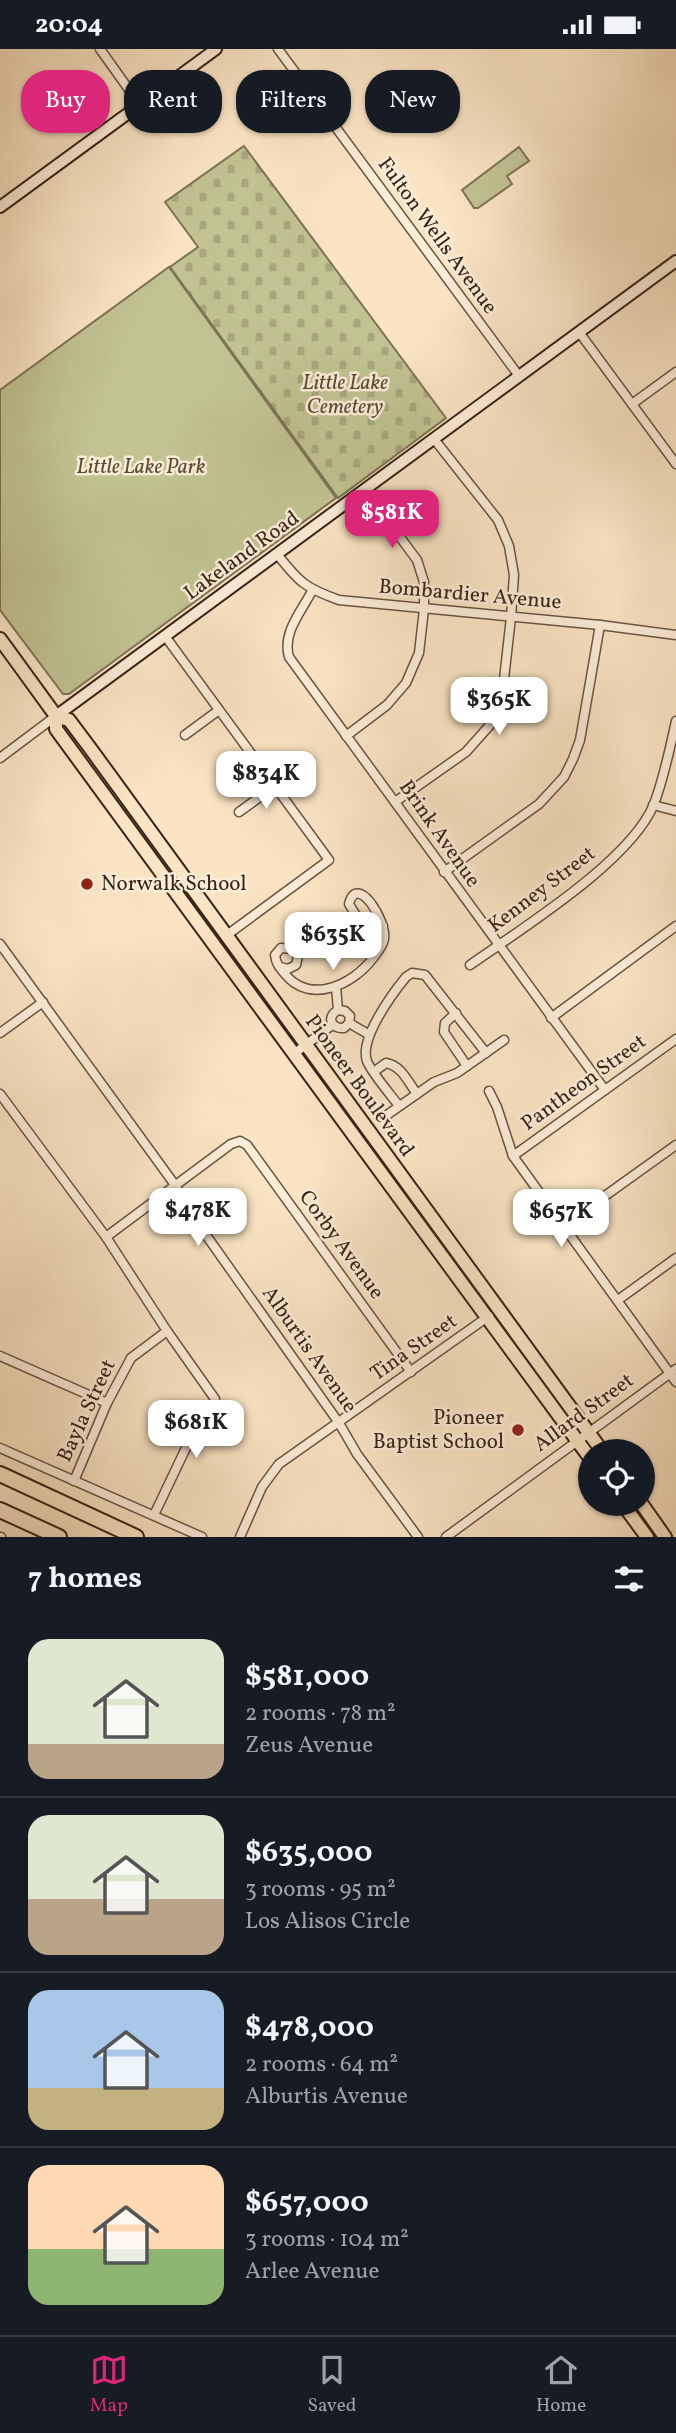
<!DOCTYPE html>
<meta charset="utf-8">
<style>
:root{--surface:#171b24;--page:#242831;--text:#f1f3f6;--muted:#9ea1a6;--line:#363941;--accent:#db2777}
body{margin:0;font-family:Vollkorn,serif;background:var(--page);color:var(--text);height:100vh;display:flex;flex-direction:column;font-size:26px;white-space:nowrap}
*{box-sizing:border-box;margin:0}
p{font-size:23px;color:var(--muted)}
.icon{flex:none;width:38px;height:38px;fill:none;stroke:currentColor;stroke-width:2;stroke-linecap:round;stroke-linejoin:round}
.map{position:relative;height:1488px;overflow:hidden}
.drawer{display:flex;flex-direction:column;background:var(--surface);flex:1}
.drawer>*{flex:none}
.hud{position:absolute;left:21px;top:21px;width:635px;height:63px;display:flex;gap:14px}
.controls{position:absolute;left:578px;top:1390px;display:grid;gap:14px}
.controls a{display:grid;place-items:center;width:77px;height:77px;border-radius:50%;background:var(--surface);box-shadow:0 2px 5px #0004;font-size:35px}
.price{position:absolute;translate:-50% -60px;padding:0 16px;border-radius:14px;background:#fff;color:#222;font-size:23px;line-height:46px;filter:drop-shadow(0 2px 4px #0008)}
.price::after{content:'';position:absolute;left:50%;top:42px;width:21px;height:16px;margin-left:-10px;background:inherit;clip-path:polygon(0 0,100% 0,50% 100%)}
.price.current{background:var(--accent);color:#fff}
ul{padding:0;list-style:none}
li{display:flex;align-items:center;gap:21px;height:175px;padding:0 28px}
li+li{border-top:2px solid var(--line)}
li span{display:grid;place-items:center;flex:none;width:196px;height:140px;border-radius:21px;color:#555}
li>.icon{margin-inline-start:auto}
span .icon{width:84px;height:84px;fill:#fffc;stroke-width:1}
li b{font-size:30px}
h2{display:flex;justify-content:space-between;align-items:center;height:84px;padding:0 28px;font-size:30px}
.tag{padding:0 24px;border-radius:28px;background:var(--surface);box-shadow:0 2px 5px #0004;font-size:24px;line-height:63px}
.tag.current{background:var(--accent);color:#fff}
.status{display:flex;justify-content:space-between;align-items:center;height:49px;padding:0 35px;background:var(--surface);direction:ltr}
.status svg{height:19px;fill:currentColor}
.tabs{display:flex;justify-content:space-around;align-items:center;height:98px;border-top:2px solid var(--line);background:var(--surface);font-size:19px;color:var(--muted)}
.tabs a{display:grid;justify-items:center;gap:4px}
.tabs .current{color:var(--accent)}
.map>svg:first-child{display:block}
.cemetery{fill:url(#cemetery-stones);stroke:#7d7354;stroke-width:2}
.park{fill:#c1c392;stroke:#7d7354;stroke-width:2}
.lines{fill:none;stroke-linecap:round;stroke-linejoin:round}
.street-casing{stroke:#695342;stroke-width:11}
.secondary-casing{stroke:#392317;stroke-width:14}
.primary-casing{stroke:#392317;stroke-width:16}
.highway-casing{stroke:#392317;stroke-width:18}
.street{stroke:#fcedd9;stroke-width:8}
.secondary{stroke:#fcedd9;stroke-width:10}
.primary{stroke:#fae4c4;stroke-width:12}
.highway{stroke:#fae4c4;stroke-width:14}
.poi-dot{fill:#8f2418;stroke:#fcedd9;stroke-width:2.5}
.labels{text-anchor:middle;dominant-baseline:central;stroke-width:5;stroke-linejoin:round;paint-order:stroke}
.street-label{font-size:21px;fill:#392317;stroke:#fcedd9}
.park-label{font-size:21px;font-style:italic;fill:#5b4b36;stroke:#fcedd9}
.poi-label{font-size:21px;fill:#392317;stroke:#fcedd9;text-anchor:start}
</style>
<div class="status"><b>20:04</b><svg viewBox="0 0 49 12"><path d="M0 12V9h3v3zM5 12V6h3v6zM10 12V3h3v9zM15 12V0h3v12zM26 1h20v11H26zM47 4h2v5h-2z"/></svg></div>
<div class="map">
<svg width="676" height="1488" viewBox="0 0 676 1488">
<defs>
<pattern id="cemetery-stones" width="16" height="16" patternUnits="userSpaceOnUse" patternTransform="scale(1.75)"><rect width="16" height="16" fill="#c1c392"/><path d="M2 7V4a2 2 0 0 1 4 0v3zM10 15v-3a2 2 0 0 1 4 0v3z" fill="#a7a77d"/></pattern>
</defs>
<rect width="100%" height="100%" fill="#fae4c4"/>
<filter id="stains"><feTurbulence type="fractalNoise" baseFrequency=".00286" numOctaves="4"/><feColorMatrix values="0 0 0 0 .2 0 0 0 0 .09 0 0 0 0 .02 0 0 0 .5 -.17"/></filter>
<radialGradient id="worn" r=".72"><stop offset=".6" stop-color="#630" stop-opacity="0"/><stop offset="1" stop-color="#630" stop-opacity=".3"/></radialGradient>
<polygon class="cemetery" points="244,97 446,369 338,449 170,218 198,198 165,153"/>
<g class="park">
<polygon points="519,98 529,112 507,127 512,135 478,159 474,159 462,141"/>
<polygon points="169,218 336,449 69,645 63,645 0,561 0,341"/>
</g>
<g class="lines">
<g class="street-casing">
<g id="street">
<polyline points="100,0 140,56"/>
<polyline points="278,0 519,327"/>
<polyline points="579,283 676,415"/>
<polyline points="632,355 676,323"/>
<path d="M277 505C299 533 305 539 339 551L600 576 676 586"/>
<path d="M312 542C301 563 282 584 289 608L605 1041"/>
<polyline points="165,587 329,811 227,886"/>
<polyline points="185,686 219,661"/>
<polyline points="346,687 387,656 406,634 419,604 424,560 424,533 417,511 365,441"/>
<polyline points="0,709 56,667"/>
<polyline points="395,753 466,703 490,676 503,639 511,568 514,526 509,497 498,471 434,390"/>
<polyline points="653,756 676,762"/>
<polyline points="239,763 275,737"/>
<polyline points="444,823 539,755 564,728 573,710 580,691 600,576"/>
<polyline points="0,895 175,1136 201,1179 339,1374 357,1405 418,1488"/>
<path d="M470 916C521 880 631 812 654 755 664 729 670 699 676 672"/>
<path d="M280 918 288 920 296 916 298 907 293 900 281 899 275 906C276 915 280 919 285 925 310 956 353 936 373 909 377 904 383 897 384 890 387 872 357 823 349 855L360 873 383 877"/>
<path d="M336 938 338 961C326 968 331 980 344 979L349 974 350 967 345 962 338 961"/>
<polyline points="456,964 445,974 444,983 467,1017"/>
<polyline points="551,969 676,877"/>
<polyline points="349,974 368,985"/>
<polyline points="0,984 43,953"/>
<polyline points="295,1004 332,976"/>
<path d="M375 1022 386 1014C402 1017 408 1033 417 1045"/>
<polyline points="489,1042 497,1058 513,1107 676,1333"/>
<polyline points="0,1045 106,1188 167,1282 215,1350 214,1357 195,1380 154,1466"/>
<path d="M399 1057C391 1046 371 1023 367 1012 359 990 392 945 406 928L412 924 425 926 486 1004"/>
<polyline points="384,1068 434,1033 457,1024 504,991"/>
<polyline points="513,1107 676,990"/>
<polyline points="563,1177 676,1096"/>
<polyline points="106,1188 231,1095 240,1092 247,1096 411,1323"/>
<polyline points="618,1251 676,1209"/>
<polyline points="0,1307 107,1354"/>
<polyline points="0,1399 202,1488"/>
<polyline points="74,1432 107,1354 131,1309 167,1282"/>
<polyline points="0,1488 1,1488"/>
<polyline points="240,1488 262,1438 279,1415 489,1267"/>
<polyline points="446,1488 676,1320"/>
</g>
</g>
<g class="secondary-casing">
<g id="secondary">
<polyline points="0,158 216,0"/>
<polyline points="56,667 676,212"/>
</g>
</g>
<g class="primary-casing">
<g id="primary">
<polyline points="0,590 56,667 56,680 590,1409"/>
<polyline points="56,667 69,671 90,699 602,1402"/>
<polyline points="622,1454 647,1488"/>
<polyline points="641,1454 665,1488"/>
</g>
</g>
<g class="highway-casing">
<g id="highway">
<polyline points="0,1425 136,1488"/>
<polyline points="0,1461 59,1488"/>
</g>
</g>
<use href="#street" class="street"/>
<use href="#secondary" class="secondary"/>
<use href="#primary" class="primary"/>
<use href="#highway" class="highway"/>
</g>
<g class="poi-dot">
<circle cx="87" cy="835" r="7"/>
<circle cx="518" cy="1381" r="7"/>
</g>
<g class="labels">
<g class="street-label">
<text transform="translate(437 187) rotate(54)">Fulton Wells Avenue</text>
<text transform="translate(242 507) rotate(-36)">Lakeland Road</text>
<text transform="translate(470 546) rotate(5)">Bombardier Avenue</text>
<text transform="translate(439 785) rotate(55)">Brink Avenue</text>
<text transform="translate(542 841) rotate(-37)">Kenney Street</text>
<text transform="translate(584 1034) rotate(-36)">Pantheon Street</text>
<text transform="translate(359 1037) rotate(54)">Pioneer Boulevard</text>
<text transform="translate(341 1196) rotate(54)">Corby Avenue</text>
<text transform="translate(414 1299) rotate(-35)">Tina Street</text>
<text transform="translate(309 1301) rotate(55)">Alburtis Avenue</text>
<text transform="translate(87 1362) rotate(-65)">Bayla Street</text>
<text transform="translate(584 1364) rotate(-36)">Allard Street</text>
</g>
<g class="park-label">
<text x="345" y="334">Little Lake<tspan x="345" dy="24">Cemetery</tspan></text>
<text x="141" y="418">Little Lake Park</text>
</g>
<g class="poi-label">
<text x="101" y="835">Norwalk School</text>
<text x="504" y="1369" text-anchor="end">Pioneer<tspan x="504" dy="24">Baptist School</tspan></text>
</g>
</g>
<rect width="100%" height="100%" filter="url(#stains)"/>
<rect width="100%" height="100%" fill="url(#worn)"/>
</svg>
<div class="controls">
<a><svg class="icon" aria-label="locate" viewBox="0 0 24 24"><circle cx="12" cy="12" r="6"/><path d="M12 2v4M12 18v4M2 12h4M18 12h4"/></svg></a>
</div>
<b class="price current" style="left:392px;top:501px">$581K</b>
<b class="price" style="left:499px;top:688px">$365K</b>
<b class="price" style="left:266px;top:762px">$834K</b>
<b class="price" style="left:333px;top:923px">$635K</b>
<b class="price" style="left:198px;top:1199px">$478K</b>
<b class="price" style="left:561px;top:1200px">$657K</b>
<b class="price" style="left:196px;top:1411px">$681K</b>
<div class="hud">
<a class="tag current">Buy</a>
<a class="tag">Rent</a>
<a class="tag">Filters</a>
<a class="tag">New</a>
</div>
</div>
<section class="drawer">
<h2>7 homes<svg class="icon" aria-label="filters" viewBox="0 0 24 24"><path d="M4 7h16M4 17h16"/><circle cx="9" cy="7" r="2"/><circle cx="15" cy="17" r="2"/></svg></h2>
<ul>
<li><span style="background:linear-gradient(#dfe7d0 75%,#b9a48a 0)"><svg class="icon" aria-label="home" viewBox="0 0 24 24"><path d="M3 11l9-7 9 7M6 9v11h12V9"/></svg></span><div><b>$581,000</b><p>2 rooms · 78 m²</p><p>Zeus Avenue</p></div></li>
<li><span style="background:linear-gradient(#dfe7d0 60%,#b9a48a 0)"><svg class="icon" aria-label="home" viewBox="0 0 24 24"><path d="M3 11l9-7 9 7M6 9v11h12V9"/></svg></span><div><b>$635,000</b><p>3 rooms · 95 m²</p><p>Los Alisos Circle</p></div></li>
<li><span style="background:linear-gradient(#a9c7e8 70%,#c2b280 0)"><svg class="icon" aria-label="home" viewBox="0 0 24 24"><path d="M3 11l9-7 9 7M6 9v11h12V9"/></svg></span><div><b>$478,000</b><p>2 rooms · 64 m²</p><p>Alburtis Avenue</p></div></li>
<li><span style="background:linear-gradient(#ffd9b3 60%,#8fb573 0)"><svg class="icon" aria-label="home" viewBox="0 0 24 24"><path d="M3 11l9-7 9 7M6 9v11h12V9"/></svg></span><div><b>$657,000</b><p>3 rooms · 104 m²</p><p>Arlee Avenue</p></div></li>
</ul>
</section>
<nav class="tabs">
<a class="current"><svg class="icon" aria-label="map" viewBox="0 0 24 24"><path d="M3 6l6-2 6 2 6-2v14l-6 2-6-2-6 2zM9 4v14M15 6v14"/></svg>Map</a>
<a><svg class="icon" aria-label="saved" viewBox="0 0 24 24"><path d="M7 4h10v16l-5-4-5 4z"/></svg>Saved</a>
<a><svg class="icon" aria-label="home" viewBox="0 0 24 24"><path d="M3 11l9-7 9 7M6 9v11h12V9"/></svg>Home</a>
</nav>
